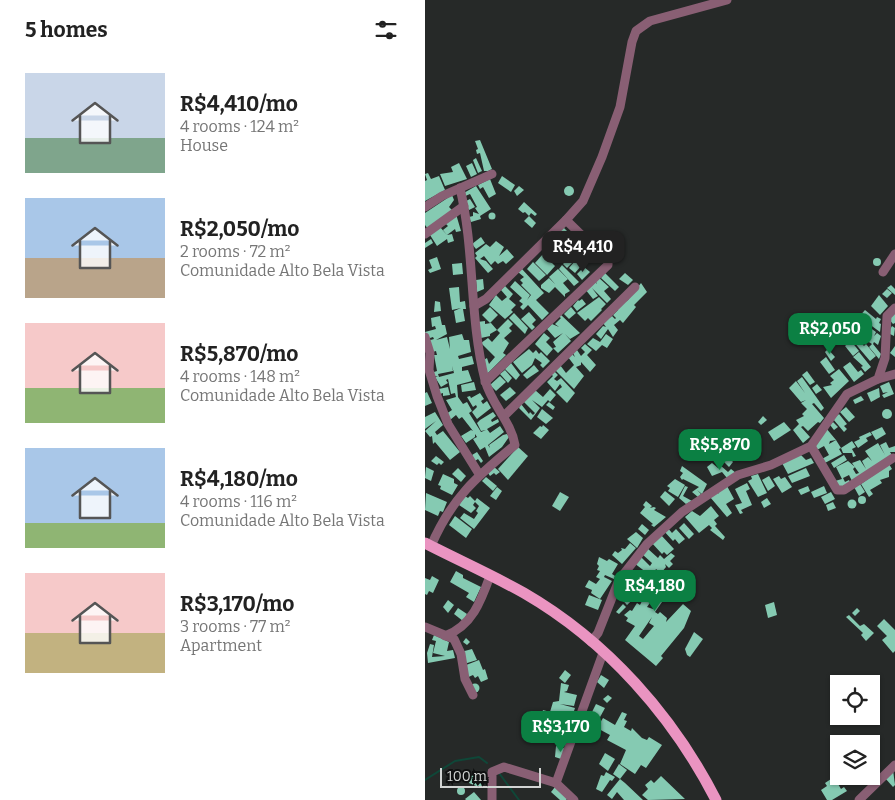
<!DOCTYPE html>
<meta charset="utf-8">
<style>
:root{--surface:#fff;--page:#f6f6f6;--text:#222;--muted:#767676;--accent:#0b8043}
body{margin:0;font-family:Bitter,serif;background:var(--page);color:var(--text);height:100vh;display:flex;flex-direction:column;font-size:19px;white-space:nowrap}
*{box-sizing:border-box;margin:0}
p{font-size:16px;color:var(--muted)}
.icon{flex:none;width:28px;height:28px;fill:none;stroke:currentColor;stroke-width:2;stroke-linecap:round;stroke-linejoin:round}
.map{position:relative;flex:1;overflow:hidden}
.details{display:flex;flex-direction:column;background:var(--surface);width:425px}
.details>*{flex:none}
.buttons{position:absolute;left:405px;top:675px;display:grid;gap:10px}
.buttons a{display:grid;place-items:center;width:50px;height:50px;border-radius:0px;background:var(--surface);box-shadow:0 1px 4px #0004;font-size:25px}
.scale{position:absolute;left:15px;bottom:12px;width:101px;box-sizing:border-box;padding-left:5px;border:2px solid #d2d4d3;border-top:0;font-size:14px;line-height:18px;white-space:nowrap;color:#d2d4d3;-webkit-text-stroke:4px #101111;paint-order:stroke}
.price{position:absolute;translate:-50% -42px;padding:0 11px;border-radius:10px;background:var(--accent);color:#fff;font-size:16px;line-height:32px;filter:drop-shadow(0 1px 2px #0008)}
.price::after{content:'';position:absolute;left:50%;top:30px;width:15px;height:11px;margin-left:-8px;background:inherit;clip-path:polygon(0 0,100% 0,50% 100%)}
.price.on{background:#222;color:#fff}
ul{padding:0;list-style:none}
li{display:flex;align-items:center;gap:15px;height:125px;padding:0 25px}
li span{display:grid;place-items:center;flex:none;width:140px;height:100px;border-radius:0px;color:#555}
li>.icon{margin-inline-start:auto}
span .icon{width:60px;height:60px;fill:#fffc;stroke-width:1}
li b{font-size:21px}
h2{display:flex;justify-content:space-between;align-items:center;height:60px;padding:0 25px;font-size:21px}
main{display:flex;flex:1;min-height:0}
.map>svg:first-child{display:block}
.lines{fill:none;stroke-linecap:round;stroke-linejoin:round}
.stream{stroke:#0f4738;stroke-width:2}
.building{fill:#85cab2;fill-rule:evenodd}
.minor{stroke:#895f74;stroke-width:9}
.major{stroke:#ea94c1;stroke-width:11}
</style>
<main>
<section class="details">
<h2>5 homes<svg class="icon" aria-label="filters" viewBox="0 0 24 24"><path d="M4 7h16M4 17h16"/><circle cx="9" cy="7" r="2"/><circle cx="15" cy="17" r="2"/></svg></h2>
<ul>
<li><span style="background:linear-gradient(#c9d6e8 65%,#7fa58c 0)"><svg class="icon" aria-label="home" viewBox="0 0 24 24"><path d="M3 11l9-7 9 7M6 9v11h12V9"/></svg></span><div><b>R$4,410/mo</b><p>4 rooms · 124 m²</p><p>House</p></div></li>
<li><span style="background:linear-gradient(#a9c7e8 60%,#b9a48a 0)"><svg class="icon" aria-label="home" viewBox="0 0 24 24"><path d="M3 11l9-7 9 7M6 9v11h12V9"/></svg></span><div><b>R$2,050/mo</b><p>2 rooms · 72 m²</p><p>Comunidade Alto Bela Vista</p></div></li>
<li><span style="background:linear-gradient(#f6c9c9 65%,#8fb573 0)"><svg class="icon" aria-label="home" viewBox="0 0 24 24"><path d="M3 11l9-7 9 7M6 9v11h12V9"/></svg></span><div><b>R$5,870/mo</b><p>4 rooms · 148 m²</p><p>Comunidade Alto Bela Vista</p></div></li>
<li><span style="background:linear-gradient(#a9c7e8 75%,#8fb573 0)"><svg class="icon" aria-label="home" viewBox="0 0 24 24"><path d="M3 11l9-7 9 7M6 9v11h12V9"/></svg></span><div><b>R$4,180/mo</b><p>4 rooms · 116 m²</p><p>Comunidade Alto Bela Vista</p></div></li>
<li><span style="background:linear-gradient(#f6c9c9 60%,#c2b280 0)"><svg class="icon" aria-label="home" viewBox="0 0 24 24"><path d="M3 11l9-7 9 7M6 9v11h12V9"/></svg></span><div><b>R$3,170/mo</b><p>3 rooms · 77 m²</p><p>Apartment</p></div></li>
</ul>
</section>
<div class="map">
<svg width="470" height="800" viewBox="0 0 470 800">
<rect width="100%" height="100%" fill="#262928"/>
<g class="lines">
<g class="stream">
<polyline points="74,773 94,800"/>
<polyline points="0,780 30,761 54,757 62,763"/>
</g>
</g>
<g class="building">
<polygon points="55,140 67,169 63,171 59,171 55,153 52,154 51,150 53,149 50,141"/>
<polygon points="51,158 57,171 53,173 48,160"/>
<polygon points="34,163 42,179 20,186 15,174 28,172 26,167"/>
<polygon points="47,163 52,174 46,177 41,166"/>
<polygon points="3,173 6,179 14,176 20,190 0,201 0,181 2,180 0,174"/>
<polygon points="77,176 90,185 86,192 73,183"/>
<polygon points="65,179 71,194 64,198 58,187 55,189 53,185"/>
<circle cx="144" cy="191" r="5"/>
<polygon points="51,186 66,209 55,216 56,219 46,222 44,217 48,216 48,212 54,214 50,208 52,207 45,194 38,197 37,194"/>
<polygon points="94,186 99,190 92,196 89,191"/>
<polygon points="27,195 29,200 24,207 27,210 3,229 0,225 0,213"/>
<polygon points="45,199 50,207 44,210 39,202"/>
<polygon points="99,202 112,214 110,216 106,213 104,216 100,212 98,213 93,209"/>
<circle cx="67" cy="216" r="3.5"/>
<polygon points="31,214 36,231 31,232 30,229 22,235 27,234 29,241 23,243 22,239 12,246 5,235 15,227 22,235 18,230 23,226 20,223"/>
<polygon points="104,216 111,223 107,228 99,221"/>
<polygon points="138,227 156,245 154,249 157,246 164,253 161,256 165,254 167,256 158,265 147,255 150,260 142,268 138,264 142,260 140,257 136,258 123,247 125,245 123,243 129,236 145,249 149,245 137,234 135,236 132,233"/>
<polygon points="56,237 60,243 51,249 47,244"/>
<polygon points="6,239 8,243 0,248 0,243"/>
<polygon points="71,241 79,247 74,256 82,249 89,257 81,264 78,261 73,264 70,261 66,265 59,256 55,259 61,261 68,269 63,273 50,258 52,256 50,253 61,244 65,247"/>
<polygon points="118,254 130,266 122,275 110,263"/>
<polygon points="12,257 16,269 5,273 3,270 7,268 4,260"/>
<circle cx="452" cy="262" r="4"/>
<polygon points="150,261 156,266 150,273 144,268"/>
<polygon points="108,262 121,275 114,281 102,269"/>
<polygon points="37,263 38,274 28,275 27,264"/>
<polygon points="137,265 154,282 149,286 134,269"/>
<polygon points="159,267 165,272 157,280 152,274"/>
<polygon points="97,269 119,293 111,300 124,313 117,320 103,305 98,310 95,307 98,304 94,301 97,298 85,287 90,281 105,295 102,300 106,295 96,285 98,283 95,280 99,277 93,272"/>
<polygon points="133,269 143,279 138,283 145,291 140,294 140,297 130,287 124,293 116,288 116,285 124,278 130,284 124,277"/>
<polygon points="180,273 194,287 190,291 176,278"/>
<polygon points="200,273 208,280 203,285 194,279"/>
<polygon points="173,277 184,287 179,291 186,299 182,303 167,288 173,296 168,299 160,289 169,281 172,284 170,280"/>
<polygon points="58,279 59,289 52,292 51,280"/>
<polygon points="216,283 222,292 209,305 211,307 198,323 195,320 189,325 193,330 188,337 183,329 176,339 171,334 178,326 181,327 178,323 187,316 190,319 191,318 188,315 193,310 192,308 203,300"/>
<polygon points="466,285 470,289 470,295 462,288"/>
<polygon points="80,286 88,294 84,299 91,305 86,310 88,312 80,319 64,305 71,295 77,301 82,297 76,290"/>
<polygon points="34,287 35,302 40,301 41,309 38,309 40,321 31,323 29,311 36,308 27,310 24,288"/>
<polygon points="462,289 467,293 462,298 457,294"/>
<polygon points="454,295 463,306 455,315 446,306"/>
<polygon points="174,297 181,304 176,309 177,310 166,321 163,318 160,321 152,313"/>
<polygon points="157,299 161,304 152,311 148,306 153,300 154,301"/>
<polygon points="10,301 15,302 16,311 9,312"/>
<polygon points="65,307 73,315 65,323 57,315"/>
<polygon points="146,307 151,313 144,319 139,314"/>
<polygon points="440,310 451,319 452,317 456,319 454,323 456,324 455,332 440,321 433,334 426,325 434,320 432,319"/>
<polygon points="470,311 470,323 468,324 464,319"/>
<polygon points="104,312 111,320 107,324 110,327 107,330 96,319"/>
<polygon points="89,313 103,328 100,334 84,318"/>
<polygon points="135,314 155,333 145,339 140,334 146,341 133,353 128,348 131,347 128,342 138,333 130,338 122,329 127,324 134,327 130,324 136,318 133,316"/>
<path d="M15 316 17 325H20L22 334 11 340 22 337 25 349 24 337 37 334 39 340H44L46 352 33 356 34 359 47 356 49 364 37 367V371L43 370 47 381 32 385 33 397 38 404 42 402 47 411 44 413 56 432 61 430 56 431 52 423 55 420 68 412 71 416 66 420 67 422 73 419 74 422 62 429 65 433 75 426 79 432 63 445 65 448 64 445 78 435 82 434 84 437 77 447 64 457 60 447 55 450 48 439 52 437 50 434V437L41 443 36 436 46 430 48 431 37 417 34 419 31 415 25 420 21 414 27 410 21 400 31 397 30 393 26 394 23 379 21 380 23 383 16 387 10 377 13 376H9V372L12 371 9 355H12L11 351 8 352 2 341 9 339 8 337 2 339 0 332 11 329 10 326 7 327 6 318ZM27 366 29 373 14 377 13 374 28 371Z"/>
<polygon points="83,319 88,324 84,328 87,331 79,338 84,343 78,353 81,355 62,374 57,361 62,358 64,364 70,357 56,343 63,338 67,342 75,333 72,330"/>
<polygon points="60,321 60,324 66,323 72,330 65,334 65,336 56,338 52,322"/>
<polygon points="467,326 470,328 469,336 463,333"/>
<polygon points="444,327 451,332 449,336 452,333 456,336 453,345 449,342 448,344 456,354 454,359 444,347 447,344 439,339 441,336 438,334"/>
<polygon points="119,333 125,338 121,342 128,349 122,356 110,344"/>
<polygon points="181,334 188,339 182,348 177,345 171,351 162,344 168,338 175,342"/>
<polygon points="434,336 439,342 437,344 439,346 441,344 451,356 445,361 428,341"/>
<polygon points="426,341 434,351 428,356 420,346"/>
<polygon points="160,344 167,350 162,355 171,365 165,372 156,362 156,365 151,367 159,376 149,389 130,370 135,365 141,373 149,365 143,357 147,354 150,357 148,353 152,350 156,356 160,352 156,348"/>
<polygon points="470,346 470,357 465,353"/>
<polygon points="104,349 108,353 111,350 114,354 116,352 125,361 118,368 115,365 117,363 110,358 107,365 97,373 88,362"/>
<polygon points="403,349 410,357 406,361 400,352"/>
<polygon points="434,352 446,367 440,372 436,367 438,366 428,357"/>
<polygon points="401,357 410,370 404,374 395,362"/>
<polygon points="425,362 433,372 436,370 439,374 429,382 418,367"/>
<polygon points="86,363 95,375 91,380 80,369"/>
<polygon points="109,365 114,371 102,379 98,375"/>
<polygon points="414,369 424,381 406,398 398,387 407,385 405,383 409,380 405,376"/>
<polygon points="80,370 87,378 83,383 75,374"/>
<polygon points="128,370 133,375 129,379 132,381 136,378 150,393 142,403 131,392 137,387 135,384 130,391 122,382 128,376 125,373"/>
<polygon points="382,371 390,382 385,385 377,375"/>
<polygon points="75,376 81,382 71,391 65,385"/>
<polygon points="377,377 399,408 396,411 389,403 387,404 399,418 395,423 393,422 383,431 378,426 376,427 385,437 378,443 368,430 374,424 371,420 379,416 377,414 382,409 376,403 381,400 376,402 364,388 371,381 380,393 372,381"/>
<polygon points="49,382 51,390 37,392 36,385"/>
<polygon points="464,382 469,394 459,398 457,395 463,392 458,393 455,386"/>
<polygon points="392,384 397,390 391,394 387,388"/>
<polygon points="23,387 25,395 18,396 18,393 15,394 14,389"/>
<polygon points="85,387 91,393 81,401 75,395"/>
<polygon points="454,388 455,397 446,402 442,393"/>
<polygon points="125,389 131,395 125,402 123,400 117,407 107,400 115,408 106,420 94,408 96,404 104,414 105,412 108,415 110,413 98,401 110,390 118,397"/>
<polygon points="2,392 7,403 0,406 0,393"/>
<polygon points="55,393 59,399 56,401 58,404 62,401 66,408 52,419 47,412 52,407 51,405 48,407 42,397 45,396 46,398"/>
<polygon points="436,396 439,400 430,404 428,400"/>
<polygon points="124,402 130,407 128,410 121,405"/>
<polygon points="421,407 430,417 424,422 415,412"/>
<circle cx="462" cy="414" r="5"/>
<polygon points="117,409 128,418 121,424 112,417"/>
<polygon points="10,412 18,425 10,432 12,435 18,431 35,452 25,460 10,442 8,444 7,436 5,437 0,431 11,421 0,429 0,417"/>
<polygon points="414,414 422,424 419,426 422,429 419,432 408,419"/>
<polygon points="338,416 342,420 336,425 333,422"/>
<polygon points="359,422 366,430 349,441 343,432"/>
<polygon points="408,422 413,427 409,430 405,425"/>
<polygon points="118,425 124,430 116,439 108,433 115,426 117,427"/>
<polygon points="457,427 461,434 451,440 446,432"/>
<polygon points="401,428 411,440 405,441 404,444 411,440 416,448 427,441 431,447 427,449 431,456 428,457 427,453 418,453 416,448 414,449 417,454 398,464 395,460 404,455 399,446 390,451 387,446"/>
<polygon points="445,432 447,435 441,438 443,441 433,448 429,442 435,439 434,437"/>
<polygon points="316,436 329,448 320,456 309,442"/>
<polygon points="461,442 464,448 470,446 470,452 465,452 467,455 427,481 424,475 418,478 420,482 424,480 425,482 413,489 410,481 417,479 411,467 423,461 430,467 428,469 431,474 434,473 427,463 435,460 441,469 437,461 443,457 447,461 440,451 453,443 460,455 455,445"/>
<polygon points="93,447 103,456 83,480 73,469"/>
<polygon points="52,452 58,461 56,463 53,459 50,461 47,455"/>
<polygon points="300,453 308,462 304,467 295,458"/>
<polygon points="375,454 381,460 386,458 389,463 363,474 357,463"/>
<polygon points="419,455 422,460 409,468 406,463"/>
<polygon points="11,456 19,462 16,465 14,463 12,465 6,461"/>
<polygon points="287,463 293,468 295,465 303,472 306,469 311,473 302,478 297,472 287,476 282,467"/>
<polygon points="464,464 467,469 464,471 464,477 455,480 457,483 445,490 448,494 444,497 436,484"/>
<polygon points="257,466 282,484 277,494 272,490 276,494 273,497 267,492 274,487 258,479 257,480 255,477 258,473 255,471"/>
<polygon points="1,467 9,471 6,481 0,478"/>
<polygon points="69,467 75,472 71,475 69,473 65,476 63,473"/>
<polygon points="33,468 41,476 36,482 27,474"/>
<polygon points="381,468 385,476 367,483 363,476"/>
<polygon points="18,474 29,479 29,483 33,485 27,495 15,489 16,486 13,485"/>
<polygon points="333,474 342,493 333,497 323,481 327,479 326,476"/>
<polygon points="344,476 350,486 343,491 337,480"/>
<polygon points="354,476 356,479 360,477 367,487 357,493 348,479"/>
<polygon points="61,477 72,486 68,491 57,481"/>
<polygon points="250,479 260,485 253,497 243,491 245,488 242,486"/>
<polygon points="322,483 325,489 321,491 327,505 316,510 318,513 315,514 310,505 317,503 310,489"/>
<polygon points="435,484 440,492 434,496 429,487"/>
<polygon points="260,486 263,487 258,496 267,501 261,504 254,498"/>
<polygon points="302,486 309,499 301,504 307,513 302,517 285,497 293,492 294,494 294,491"/>
<polygon points="383,486 385,491 376,495 373,490"/>
<polygon points="399,486 402,493 389,498 386,492"/>
<polygon points="72,487 77,491 71,500 65,496"/>
<polygon points="240,491 250,499 244,506 235,497"/>
<polygon points="135,492 144,497 135,511 127,506"/>
<polygon points="406,492 410,499 400,504 396,497"/>
<polygon points="1,493 22,502 18,512 15,511 13,516 0,510"/>
<circle cx="437" cy="500" r="4"/>
<polygon points="40,496 43,498 45,496 50,501 52,498 65,508 49,529 35,518 39,513 49,519 53,513 51,511 54,506 50,502 48,505 51,508 46,513 34,505"/>
<polygon points="342,498 346,504 339,508 336,502"/>
<circle cx="427" cy="504" r="4.5"/>
<polygon points="221,501 227,506 225,508 229,507 231,508 229,510 241,517 229,527 226,525 228,524 215,513 220,507 218,505"/>
<polygon points="408,502 411,508 403,511 401,505"/>
<polygon points="286,506 294,516 289,520 292,524 290,526 300,537 298,540 285,530 287,528 284,525 274,533 260,517 267,511 275,516"/>
<polygon points="30,516 47,529 41,538 24,525"/>
<polygon points="259,523 269,534 264,539 254,528"/>
<polygon points="217,524 224,530 220,535 213,529"/>
<polygon points="242,527 247,533 251,529 260,539 254,544 250,539 248,541 238,530"/>
<polygon points="211,532 218,538 212,548 202,539"/>
<polygon points="236,535 249,549 242,555 239,552 237,554 226,542"/>
<polygon points="205,543 211,548 197,564 187,555 190,551 193,553 197,550 196,548 200,549"/>
<path d="M222 548 233 558 235 555 239 559 246 553 250 556 245 561 248 564 244 568 240 564 241 567 236 573 231 569 230 571 243 581 241 585 243 587 251 576 254 578 230 612 233 614 235 612 242 618 241 622 258 604 266 611 259 628 236 656 238 658 231 666 200 640 210 626 201 621 203 618 199 615 205 610 207 611 212 603 215 605 220 595 227 600 222 607 228 609 236 592 223 584 222 586 218 584 205 574 209 570 222 580 226 576 209 563 215 556 225 566 227 563 217 554ZM227 617 224 623 229 626 218 639 214 636Z"/>
<polygon points="174,557 182,561 184,559 193,564 187,574 190,576 189,579 180,575 179,577 187,581 175,599 166,593 167,590 160,587 164,580 171,584 175,579 171,577 175,571 172,570 174,566 172,564"/>
<polygon points="31,571 38,575 38,578 56,587 49,602 41,597 44,593 25,582"/>
<polygon points="7,576 14,580 8,593 4,591 2,595 0,594 0,578 5,580"/>
<polygon points="208,581 214,581 220,588 202,605 191,593 197,588 202,594 202,586"/>
<polygon points="164,595 177,600 173,610 160,605"/>
<polygon points="23,600 29,605 23,613 18,607"/>
<polygon points="349,602 352,615 343,618 340,605"/>
<polygon points="198,604 201,607 194,614 191,612"/>
<polygon points="33,608 42,614 38,621 29,614"/>
<polygon points="432,608 435,611 430,616 427,613"/>
<polygon points="424,615 435,626 439,624 449,633 441,641 436,635 438,633 421,617"/>
<polygon points="459,619 470,630 470,651 468,653 457,640 462,636 452,626"/>
<polygon points="269,632 278,639 265,657 262,655 260,649"/>
<polygon points="9,635 24,642 22,651 28,650 30,658 3,663 2,653 5,644 9,645 7,657 20,656 8,653 11,641 7,640"/>
<polygon points="41,638 45,642 42,645 38,642"/>
<polygon points="47,649 52,660 39,664 36,652"/>
<polygon points="54,660 58,670 60,669 63,679 56,682 53,676 50,678 48,675 39,679 36,667"/>
<polygon points="140,670 146,675 140,683 134,678"/>
<polygon points="176,675 184,680 179,688 172,682"/>
<polygon points="136,683 144,685 142,691 139,692 152,695 149,706 135,704 150,708 147,717 134,714 131,723 115,719 118,710 125,712 128,702 134,701"/>
<circle cx="50" cy="688" r="4.5"/>
<polygon points="183,695 187,698 182,703 178,699"/>
<polygon points="171,704 180,708 168,730 160,726"/>
<polygon points="197,712 202,714 199,720 202,721 199,727 206,731 207,728 217,738 222,740 224,737 237,745 221,768 216,765 210,774 195,764 201,750 182,740 185,735 172,728 178,718 190,725"/>
<polygon points="143,716 153,719 145,743 132,736 136,725 146,728 148,722 142,720"/>
<polygon points="131,746 142,749 139,760 130,757"/>
<polygon points="180,753 190,759 183,771 174,764"/>
<polygon points="194,764 202,770 195,779 188,774"/>
<polygon points="468,770 470,785 468,787 460,778"/>
<polygon points="181,772 190,777 187,781 185,780 177,792 171,789 176,775 179,776"/>
<polygon points="51,774 59,776 56,788 44,783 46,776"/>
<polygon points="236,776 260,799 223,800 217,795 223,789 220,785 226,780 229,783"/>
<polygon points="409,777 416,789 419,787 422,791 407,800 402,800 396,790 402,786 400,783"/>
<polygon points="195,779 200,783 218,800 199,800 192,792 187,799 182,795"/>
<polygon points="130,787 143,798 141,800 135,800 126,792"/>
<circle cx="36" cy="791" r="4"/>
<polygon points="49,792 56,800 41,800 40,799"/>
</g>
<g class="lines">
<g class="minor">
<polyline points="0,207 17,196 67,174"/>
<polyline points="141,220 158,201 177,157 195,107 207,42 211,31 225,21 302,0"/>
<polyline points="0,234 39,206"/>
<polyline points="458,272 470,254"/>
<polyline points="49,306 61,299 141,220 183,261 183,265 60,382"/>
<polyline points="0,337 5,353 4,370 12,396 23,424 54,474"/>
<polyline points="453,379 470,374"/>
<polyline points="79,416 210,287"/>
<polyline points="386,446 412,490 419,490 468,458"/>
<path d="M6 546C26 499 51 477 90 445 86 421 66 404 60 380 44 317 50 251 35 188"/>
<polyline points="0,627 29,639 36,654 40,679 48,695"/>
<path d="M20 636C47 626 56 601 65 576"/>
<polyline points="166,642 173,633 194,580 222,544 257,512 313,475 346,465 386,446 422,394 453,379 460,358 462,316 470,308"/>
<polyline points="131,783 178,653"/>
<polyline points="67,800 67,772 79,767 131,783 149,800"/>
<polyline points="434,800 470,765"/>
</g>
<path class="major" d="M0 543C33 560 67 575 99 593 182 641 248 716 291 800"/>
</g>
</svg>
<div class="buttons">
<a><svg class="icon" aria-label="locate" viewBox="0 0 24 24"><circle cx="12" cy="12" r="6"/><path d="M12 2v4M12 18v4M2 12h4M18 12h4"/></svg></a>
<a><svg class="icon" aria-label="layers" viewBox="0 0 24 24"><path d="M12 4l9 5-9 5-9-5zM3 14l9 5 9-5"/></svg></a>
</div>
<div class="scale">100 m</div>
<b class="price on" style="left:158px;top:273px">R$4,410</b>
<b class="price" style="left:405px;top:355px">R$2,050</b>
<b class="price" style="left:295px;top:471px">R$5,870</b>
<b class="price" style="left:230px;top:612px">R$4,180</b>
<b class="price" style="left:136px;top:753px">R$3,170</b>
</div>
</main>
